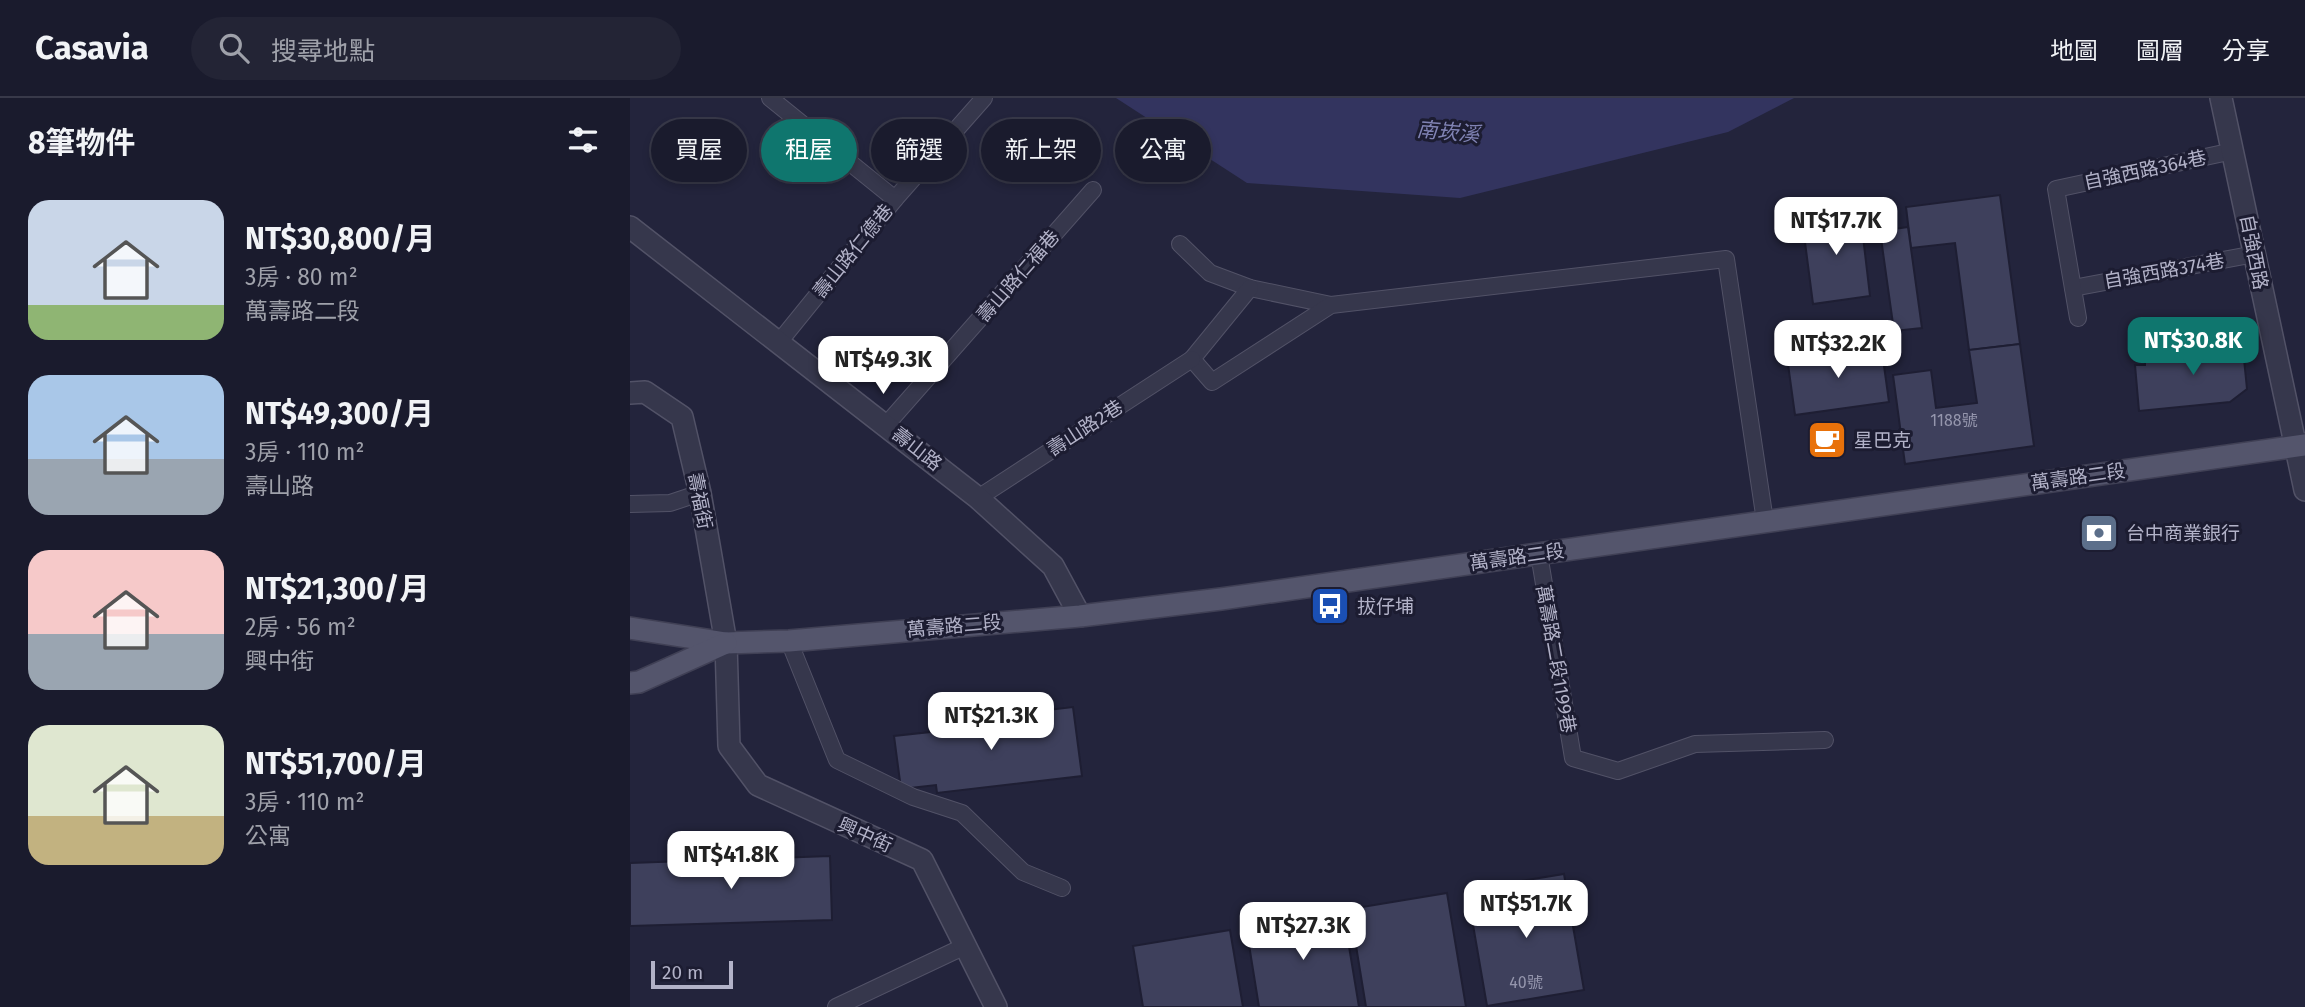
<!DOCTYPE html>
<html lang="zh-TW">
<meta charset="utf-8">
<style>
:root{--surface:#1a1b2d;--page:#232435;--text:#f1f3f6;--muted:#9fa1aa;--line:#383949;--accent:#0f766e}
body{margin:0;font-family:"Fira Sans","Noto Sans TC",sans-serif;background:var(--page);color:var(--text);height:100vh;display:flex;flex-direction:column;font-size:26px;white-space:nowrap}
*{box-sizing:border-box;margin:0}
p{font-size:23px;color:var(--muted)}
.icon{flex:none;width:38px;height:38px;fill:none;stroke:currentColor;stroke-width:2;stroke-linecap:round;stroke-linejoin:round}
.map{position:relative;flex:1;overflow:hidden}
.sheet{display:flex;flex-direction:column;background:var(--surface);width:630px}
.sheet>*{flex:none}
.guide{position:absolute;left:21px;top:21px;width:665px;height:63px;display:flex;gap:14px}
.scale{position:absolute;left:21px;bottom:18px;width:82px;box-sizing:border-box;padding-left:7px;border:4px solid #b2b2c8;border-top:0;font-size:19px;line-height:24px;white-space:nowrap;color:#b2b2c8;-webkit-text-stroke:5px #1c1c31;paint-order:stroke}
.price{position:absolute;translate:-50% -60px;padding:0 16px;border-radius:14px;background:#fff;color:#222;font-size:23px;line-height:46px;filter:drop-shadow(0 2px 4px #0008)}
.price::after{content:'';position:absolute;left:50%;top:42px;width:21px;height:16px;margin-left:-10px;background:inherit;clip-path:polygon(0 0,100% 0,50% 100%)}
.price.active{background:var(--accent);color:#fff}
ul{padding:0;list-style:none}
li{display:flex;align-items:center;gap:21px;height:175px;padding:0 28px}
li span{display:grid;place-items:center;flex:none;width:196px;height:140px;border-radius:21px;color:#555}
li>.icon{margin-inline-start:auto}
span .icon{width:84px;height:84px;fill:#fffc;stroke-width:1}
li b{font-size:30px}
h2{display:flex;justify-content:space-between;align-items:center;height:84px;padding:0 28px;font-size:30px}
.tag{padding:0 24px;border-radius:32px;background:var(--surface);box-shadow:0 4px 10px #0003,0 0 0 2px var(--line);font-size:24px;line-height:63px}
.tag.active{background:var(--accent);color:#fff}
header{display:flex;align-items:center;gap:42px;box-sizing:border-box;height:98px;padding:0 35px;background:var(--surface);border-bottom:2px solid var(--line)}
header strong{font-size:33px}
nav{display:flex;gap:38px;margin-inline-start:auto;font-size:24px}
.search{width:490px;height:63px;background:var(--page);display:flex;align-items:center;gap:18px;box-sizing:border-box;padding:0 24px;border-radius:38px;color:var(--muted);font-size:26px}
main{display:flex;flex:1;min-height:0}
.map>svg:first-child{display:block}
.water{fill:#33345f}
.building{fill:#3e405c;stroke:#1e1e33;stroke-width:2}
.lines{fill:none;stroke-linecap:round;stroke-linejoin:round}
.service-casing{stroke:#525267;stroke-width:18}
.minor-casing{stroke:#525267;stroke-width:24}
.primary-casing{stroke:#404055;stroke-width:24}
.service{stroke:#36374c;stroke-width:16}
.minor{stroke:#36374c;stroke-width:21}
.primary{stroke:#54556c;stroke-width:21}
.labels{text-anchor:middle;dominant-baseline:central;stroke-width:6;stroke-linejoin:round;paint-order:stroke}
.number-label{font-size:16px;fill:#9596ad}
.street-label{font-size:19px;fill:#b2b2c8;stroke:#1c1c31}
.poi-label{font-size:19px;fill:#b2b2c8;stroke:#1c1c31;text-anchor:start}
.water-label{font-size:21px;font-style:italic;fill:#8083b4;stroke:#1c1c31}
</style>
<header>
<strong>Casavia</strong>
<div class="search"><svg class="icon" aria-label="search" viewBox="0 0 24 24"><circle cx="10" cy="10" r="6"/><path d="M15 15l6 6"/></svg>搜尋地點</div>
<nav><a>地圖</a><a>圖層</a><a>分享</a></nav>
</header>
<main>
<section class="sheet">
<h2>8筆物件<svg class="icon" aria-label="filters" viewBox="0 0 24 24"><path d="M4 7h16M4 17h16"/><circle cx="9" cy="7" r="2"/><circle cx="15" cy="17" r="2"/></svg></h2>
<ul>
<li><span style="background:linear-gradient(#c9d6e8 75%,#8fb573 0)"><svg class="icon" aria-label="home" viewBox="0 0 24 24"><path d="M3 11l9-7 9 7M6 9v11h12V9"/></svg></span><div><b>NT$30,800/月</b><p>3房 · 80 m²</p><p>萬壽路二段</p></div></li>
<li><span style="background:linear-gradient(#a9c7e8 60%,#9aa5b1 0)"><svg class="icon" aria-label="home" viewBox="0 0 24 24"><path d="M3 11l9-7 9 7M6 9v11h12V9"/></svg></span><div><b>NT$49,300/月</b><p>3房 · 110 m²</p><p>壽山路</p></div></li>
<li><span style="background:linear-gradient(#f6c9c9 60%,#9aa5b1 0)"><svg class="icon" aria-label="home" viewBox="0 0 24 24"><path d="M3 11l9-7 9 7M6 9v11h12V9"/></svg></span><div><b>NT$21,300/月</b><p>2房 · 56 m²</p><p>興中街</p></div></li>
<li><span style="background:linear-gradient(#dfe7d0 65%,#c2b280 0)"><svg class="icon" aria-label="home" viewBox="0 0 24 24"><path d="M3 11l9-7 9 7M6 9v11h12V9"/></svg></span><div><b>NT$51,700/月</b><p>3房 · 110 m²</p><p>公寓</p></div></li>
</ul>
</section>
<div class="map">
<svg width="1675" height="909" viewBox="0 0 1675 909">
<rect width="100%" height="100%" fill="#23243c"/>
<polygon class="water" points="486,0 1164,0 1098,34 830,100 617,85"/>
<g class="building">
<polygon points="1370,97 1390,246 1339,252 1325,145 1281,150 1276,109"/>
<polygon points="1230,113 1240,198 1183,206 1172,121"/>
<polygon points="1278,129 1292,230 1264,233 1250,133"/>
<polygon points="1612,241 1617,291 1600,304 1509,313 1505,267 1515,267 1515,256 1532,255 1533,263 1561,262 1560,248"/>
<polygon points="1251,246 1259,304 1165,317 1157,259"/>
<polygon points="1390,246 1404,348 1275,366 1263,277 1301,272 1306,310 1347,305 1339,252"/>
<polygon points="443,609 452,678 307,695 306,687 271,691 264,638 300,634 299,626"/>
<polygon points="200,758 202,822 0,828 0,765"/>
<polygon points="934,776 954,892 857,908 837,792"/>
<polygon points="817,795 836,909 736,909 720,811"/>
<polygon points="713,812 729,909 629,909 616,828"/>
<polygon points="600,832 613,909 513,909 503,848"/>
</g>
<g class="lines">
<g class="service-casing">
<g id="service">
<polyline points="140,0 265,101"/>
<polyline points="550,146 580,175 620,190 701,207"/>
<polyline points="620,190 562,261 582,284 701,207 1096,161 1135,423"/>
<polyline points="1443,190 1625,156"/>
<polyline points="1448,220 1426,91 1603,53"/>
<polyline points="150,243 265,101 354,0"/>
<polyline points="256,327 463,92"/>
<polyline points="348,400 562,261"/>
<polyline points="0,406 40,405 70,395"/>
<polyline points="909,456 943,660 988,673 1065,646 1195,642"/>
<polyline points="159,543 207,662 283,699 332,715 393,774 432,790"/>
<polyline points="206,909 333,849"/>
</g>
</g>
<g class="minor-casing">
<g id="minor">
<polyline points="1591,0 1675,392"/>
<polyline points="0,129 348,400 423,468 450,518"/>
<polyline points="0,295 15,294 52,319 70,395 96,545 99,648 128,687 292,762 366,909"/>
</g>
</g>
<g class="primary-casing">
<g id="primary">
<polyline points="0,530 96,545 159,543 450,518 591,501 1675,347"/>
<polyline points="0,585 9,584 96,545"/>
</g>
</g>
<use href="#service" class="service"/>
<use href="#minor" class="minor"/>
<use href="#primary" class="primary"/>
</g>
<defs>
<g id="cafe-square" transform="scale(2.0125)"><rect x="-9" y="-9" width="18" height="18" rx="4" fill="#e8710a" stroke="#1c1c31"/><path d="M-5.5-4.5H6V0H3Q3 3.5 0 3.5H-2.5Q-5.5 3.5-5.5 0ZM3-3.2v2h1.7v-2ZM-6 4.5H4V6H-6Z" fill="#fff"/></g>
<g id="bank-square" transform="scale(2.0125)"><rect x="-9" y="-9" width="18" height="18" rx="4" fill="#5c6f8a" stroke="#1c1c31"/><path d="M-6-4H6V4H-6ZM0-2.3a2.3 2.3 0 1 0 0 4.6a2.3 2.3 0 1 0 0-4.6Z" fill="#fff"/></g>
<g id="bus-square" transform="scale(2.0125)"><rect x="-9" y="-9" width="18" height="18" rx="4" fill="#1a4fb4" stroke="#1c1c31"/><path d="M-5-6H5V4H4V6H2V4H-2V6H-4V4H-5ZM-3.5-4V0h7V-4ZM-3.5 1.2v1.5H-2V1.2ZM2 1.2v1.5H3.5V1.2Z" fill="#fff"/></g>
</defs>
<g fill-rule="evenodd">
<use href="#cafe-square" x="1197" y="342"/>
<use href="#bank-square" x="1469" y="435"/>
<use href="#bus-square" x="700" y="508"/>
</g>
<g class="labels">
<g class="number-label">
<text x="1324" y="322">1188號</text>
<text x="896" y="884">40號</text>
</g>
<g class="street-label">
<text transform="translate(1515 72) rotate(-12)">自強西路364巷</text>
<text transform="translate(223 153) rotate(-51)">壽山路仁德巷</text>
<text transform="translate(1624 154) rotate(79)">自強西路</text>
<text transform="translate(1534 173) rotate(-10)">自強西路374巷</text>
<text transform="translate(388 178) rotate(-49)">壽山路仁福巷</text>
<text transform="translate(455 330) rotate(-33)">壽山路2巷</text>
<text transform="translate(287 351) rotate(38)">壽山路</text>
<text transform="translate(1448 379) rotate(-8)">萬壽路二段</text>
<text transform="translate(70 403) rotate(79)">壽福街</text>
<text transform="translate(887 459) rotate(-8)">萬壽路二段</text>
<text transform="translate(324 528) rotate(-5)">萬壽路二段</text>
<text transform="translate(926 561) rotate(80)">萬壽路二段1199巷</text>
<text transform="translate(235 737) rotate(24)">興中街</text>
</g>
<g class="poi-label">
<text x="1224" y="342">星巴克</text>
<text x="1496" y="435">台中商業銀行</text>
<text x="727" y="508">拔仔埔</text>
</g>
<g class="water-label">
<text transform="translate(818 34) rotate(5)">南崁溪</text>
</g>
</g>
</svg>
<div class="scale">20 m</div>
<b class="price" style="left:1206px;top:159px">NT$17.7K</b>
<b class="price active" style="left:1563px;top:279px">NT$30.8K</b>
<b class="price" style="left:1208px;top:282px">NT$32.2K</b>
<b class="price" style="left:253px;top:298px">NT$49.3K</b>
<b class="price" style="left:361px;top:654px">NT$21.3K</b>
<b class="price" style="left:101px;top:793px">NT$41.8K</b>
<b class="price" style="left:896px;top:842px">NT$51.7K</b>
<b class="price" style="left:673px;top:864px">NT$27.3K</b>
<div class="guide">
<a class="tag">買屋</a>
<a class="tag active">租屋</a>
<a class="tag">篩選</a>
<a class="tag">新上架</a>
<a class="tag">公寓</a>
</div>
</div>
</main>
